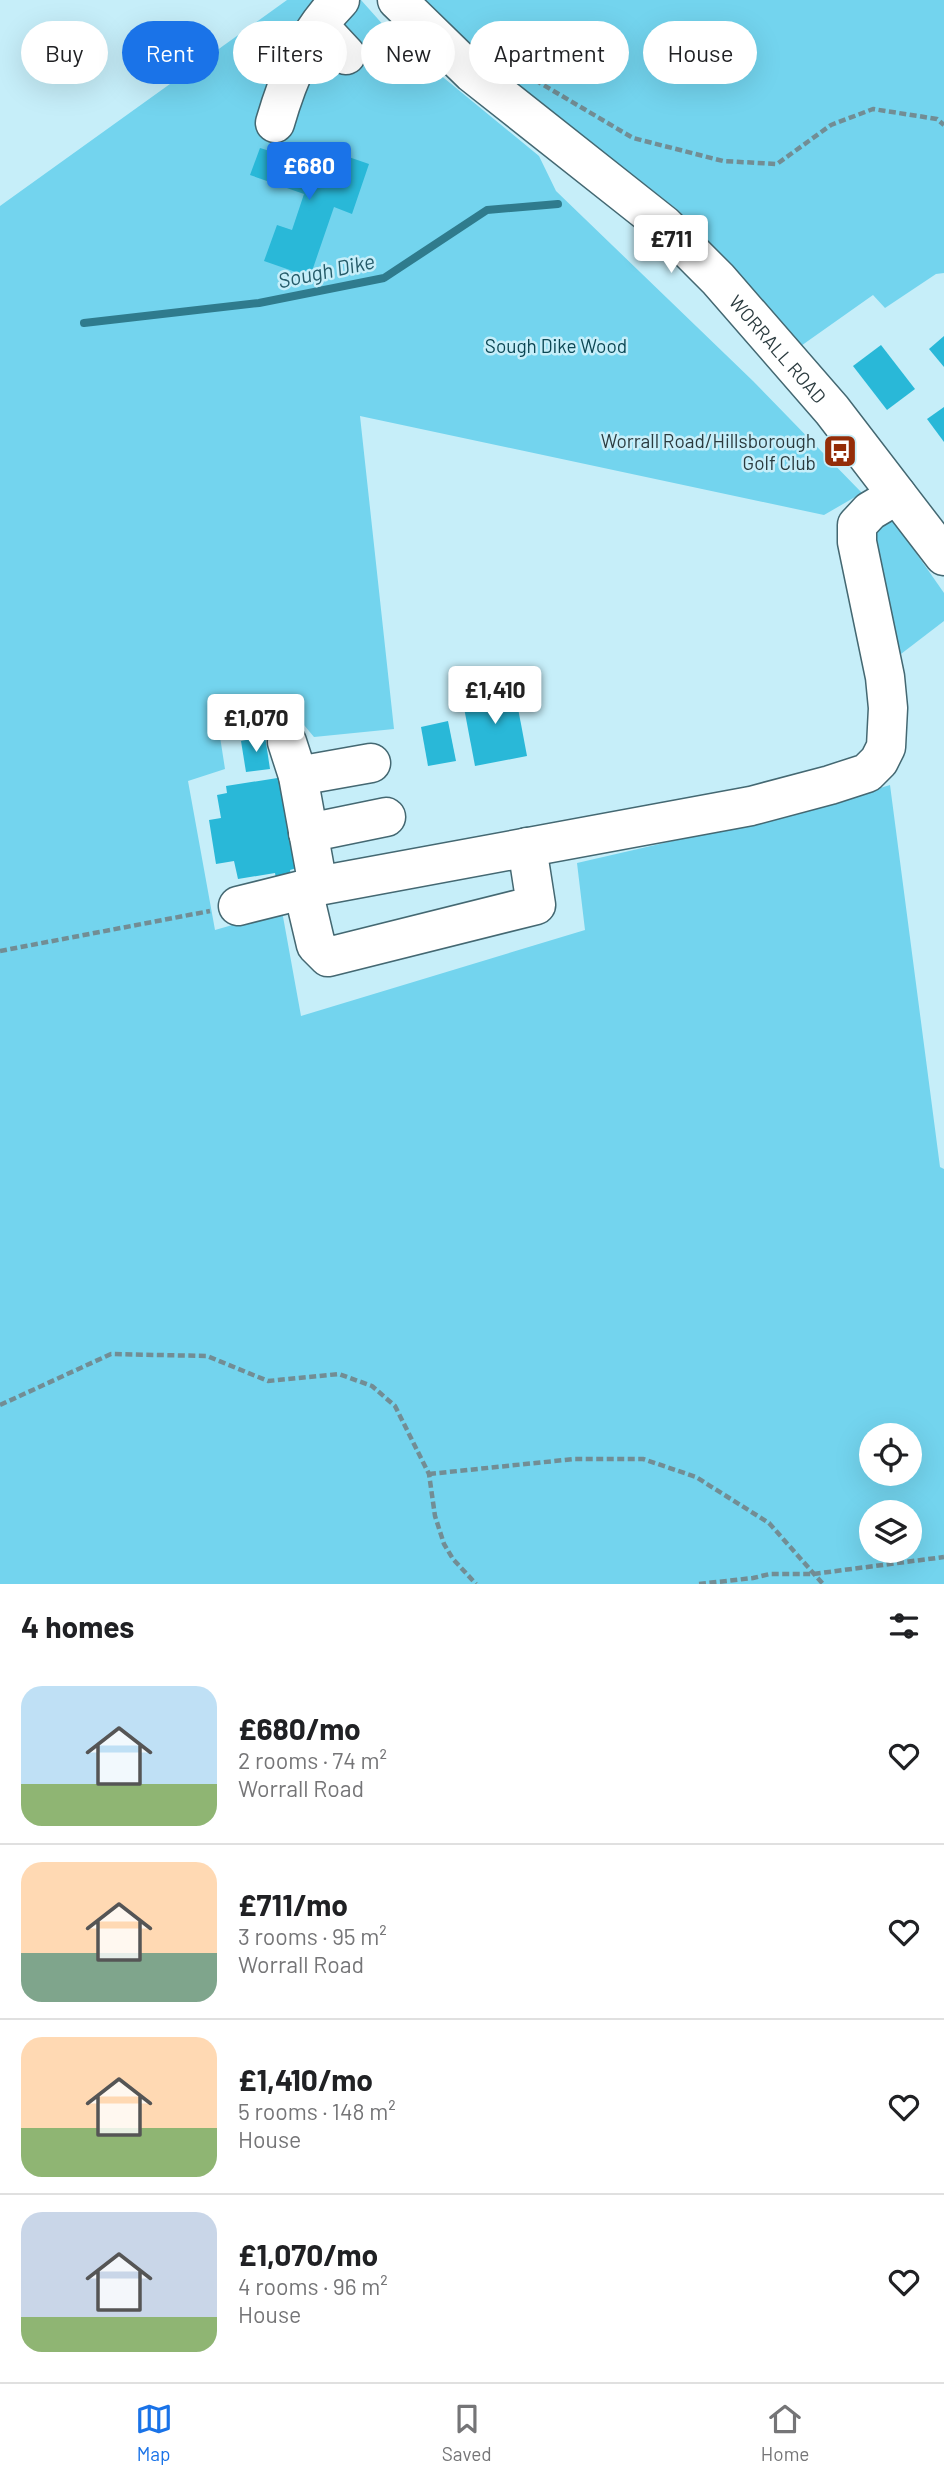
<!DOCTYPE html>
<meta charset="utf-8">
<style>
:root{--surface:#fff;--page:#f6f6f6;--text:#202124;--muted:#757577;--line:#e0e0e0;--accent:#1a73e8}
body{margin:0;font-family:Barlow,sans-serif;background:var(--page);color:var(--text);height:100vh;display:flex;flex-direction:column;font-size:26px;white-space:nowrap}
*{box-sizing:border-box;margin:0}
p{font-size:23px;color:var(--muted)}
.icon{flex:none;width:38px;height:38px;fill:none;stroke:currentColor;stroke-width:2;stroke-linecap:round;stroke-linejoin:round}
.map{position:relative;height:1584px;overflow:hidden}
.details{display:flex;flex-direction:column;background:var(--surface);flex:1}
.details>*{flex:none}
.top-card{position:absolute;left:21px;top:21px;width:903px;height:63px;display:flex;gap:14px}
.buttons{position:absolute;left:859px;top:1423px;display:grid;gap:14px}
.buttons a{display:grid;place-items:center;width:63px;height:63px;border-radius:50%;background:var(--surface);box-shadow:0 7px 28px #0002;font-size:35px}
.price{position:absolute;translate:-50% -60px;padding:0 16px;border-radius:7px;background:#fff;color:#222;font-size:23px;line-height:46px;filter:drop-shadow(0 2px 4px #0008)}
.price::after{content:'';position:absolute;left:50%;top:42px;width:21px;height:16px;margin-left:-10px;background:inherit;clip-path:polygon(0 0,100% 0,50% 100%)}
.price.active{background:var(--accent);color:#fff}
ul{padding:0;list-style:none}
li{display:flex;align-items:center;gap:21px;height:175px;padding:0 21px}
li+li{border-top:2px solid var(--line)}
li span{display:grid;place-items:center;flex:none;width:196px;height:140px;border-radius:21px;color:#555}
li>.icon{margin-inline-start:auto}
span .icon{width:84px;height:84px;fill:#fffc;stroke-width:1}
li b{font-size:30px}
h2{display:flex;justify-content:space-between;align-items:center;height:84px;padding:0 21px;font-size:30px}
.chip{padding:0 24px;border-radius:32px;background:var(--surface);box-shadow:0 7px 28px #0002;font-size:24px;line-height:63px}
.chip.active{background:var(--accent);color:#fff}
.menu{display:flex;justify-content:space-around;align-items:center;height:98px;border-top:2px solid var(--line);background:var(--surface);font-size:19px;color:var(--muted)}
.menu a{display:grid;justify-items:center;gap:4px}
.menu .active{color:var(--accent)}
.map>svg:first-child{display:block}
.green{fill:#73d4ee;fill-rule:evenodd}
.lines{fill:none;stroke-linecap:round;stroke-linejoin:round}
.stream{stroke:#2f7b8d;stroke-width:8}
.building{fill:#29b8d8}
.minor-casing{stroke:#446872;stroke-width:41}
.path{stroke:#728d94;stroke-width:4.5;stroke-dasharray:7 3.5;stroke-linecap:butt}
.minor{stroke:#fff;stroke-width:38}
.labels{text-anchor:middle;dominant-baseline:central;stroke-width:5;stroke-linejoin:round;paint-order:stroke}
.park-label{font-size:19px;fill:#0b4653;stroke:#c6eef9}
.street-label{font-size:19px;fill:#2b3b3f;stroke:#c6eef9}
.poi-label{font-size:19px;fill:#2b3b3f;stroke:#c6eef9;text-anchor:end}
.water-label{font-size:21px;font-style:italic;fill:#255b69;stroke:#c6eef9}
</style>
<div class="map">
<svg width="944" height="1584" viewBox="0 0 944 1584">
<rect width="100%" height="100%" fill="#c6eef9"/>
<g class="green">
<path d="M287 0H361L394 37 539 156 556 191 753 381 862 493 824 515 360 416 394 729 314 737 294 713 218 724 225 769 188 781 215 930 282 911 301 1016 585 930 577 863 808 810 890 785 940 1167 944 1169V1584H0V206ZM872 1435H910V1474H872ZM872 1512H910V1550H872Z"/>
<polygon points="419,0 944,0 944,273 936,274 885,308 873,295 798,348 679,211 479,55"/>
<polygon points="891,517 944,593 944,621 897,657 870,527"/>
</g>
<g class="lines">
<polyline class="stream" points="84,323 259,303 384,278 487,210 558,204"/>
</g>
<g class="building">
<polygon points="260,148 283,155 286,148 333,164 337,153 369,164 352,214 334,207 310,277 264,261 277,225 292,230 304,194 250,175"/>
<polygon points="944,336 944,367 929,349"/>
<polygon points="881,345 915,389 887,410 853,366"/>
<polygon points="944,407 944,442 927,419"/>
<polygon points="514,687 527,756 475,766 462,697"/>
<polygon points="448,721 456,761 428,766 421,727"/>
<polygon points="265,736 270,769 246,772 241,741"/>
<polygon points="290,776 297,868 290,870 292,881 277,884 275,873 238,879 234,861 216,864 209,820 221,818 217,795 227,793 226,786"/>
</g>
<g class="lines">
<g class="minor-casing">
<g id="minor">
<path id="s1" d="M397 0 472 73 664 225 718 279 832 410 944 556"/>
<polyline points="319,26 346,55"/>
<path d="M275 123C288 78 306 34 340 0"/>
<polyline points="287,742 298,776 318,886"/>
<polyline points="298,776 371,763"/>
<polyline points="308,833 386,817"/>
<polyline points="303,890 316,945 328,957 536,905 527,847"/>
<polyline points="238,906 318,886 751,806 830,785 867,773 879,761 886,747 888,708 885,677 857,542 857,525 870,511 897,495"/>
</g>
</g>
<g class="path">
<polyline points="535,80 633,138 723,161 777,164 831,125 873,109 937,119 944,125"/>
<polyline points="0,951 210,911"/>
<polyline points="0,1405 111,1354 207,1356 268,1381 339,1374 372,1386 395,1406 429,1474 435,1516 444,1544 453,1559 476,1584"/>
<polyline points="429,1474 574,1459 643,1459 696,1477 769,1523 823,1584"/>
<polyline points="699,1584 753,1578 770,1574 813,1574 944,1557"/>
</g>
<use href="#minor" class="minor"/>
</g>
<defs>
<g id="bus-square" transform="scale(1.75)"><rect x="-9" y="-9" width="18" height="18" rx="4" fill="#942d08" stroke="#c6eef9"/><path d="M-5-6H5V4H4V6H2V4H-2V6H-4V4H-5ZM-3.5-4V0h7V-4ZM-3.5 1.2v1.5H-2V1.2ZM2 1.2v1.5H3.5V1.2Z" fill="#fff"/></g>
</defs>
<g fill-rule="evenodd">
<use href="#bus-square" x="840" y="451"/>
</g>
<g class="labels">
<g class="park-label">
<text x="556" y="345">Sough Dike Wood</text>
</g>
<g class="street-label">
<text stroke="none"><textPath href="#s1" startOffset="518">WORRALL ROAD</textPath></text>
</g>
<g class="poi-label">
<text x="816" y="440">Worrall Road/Hillsborough<tspan x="816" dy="22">Golf Club</tspan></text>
</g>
<g class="water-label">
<text transform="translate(326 270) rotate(-12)">Sough Dike</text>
</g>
</g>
</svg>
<div class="buttons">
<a><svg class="icon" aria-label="locate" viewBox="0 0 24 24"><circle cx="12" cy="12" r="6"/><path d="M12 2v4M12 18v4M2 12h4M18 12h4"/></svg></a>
<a><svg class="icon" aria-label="layers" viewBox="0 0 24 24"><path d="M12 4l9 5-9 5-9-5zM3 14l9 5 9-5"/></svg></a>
</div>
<b class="price active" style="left:309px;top:202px">£680</b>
<b class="price" style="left:671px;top:275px">£711</b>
<b class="price" style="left:495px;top:726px">£1,410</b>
<b class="price" style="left:256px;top:754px">£1,070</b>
<div class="top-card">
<a class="chip">Buy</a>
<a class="chip active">Rent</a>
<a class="chip">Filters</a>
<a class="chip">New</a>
<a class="chip">Apartment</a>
<a class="chip">House</a>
</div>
</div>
<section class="details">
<h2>4 homes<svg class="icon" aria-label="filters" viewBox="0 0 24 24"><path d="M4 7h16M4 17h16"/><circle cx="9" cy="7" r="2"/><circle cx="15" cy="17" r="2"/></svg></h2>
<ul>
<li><span style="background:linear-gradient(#bfe0f5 70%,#8fb573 0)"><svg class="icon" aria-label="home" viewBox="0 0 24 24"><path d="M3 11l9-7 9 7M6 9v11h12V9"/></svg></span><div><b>£680/mo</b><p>2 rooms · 74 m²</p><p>Worrall Road</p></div><svg class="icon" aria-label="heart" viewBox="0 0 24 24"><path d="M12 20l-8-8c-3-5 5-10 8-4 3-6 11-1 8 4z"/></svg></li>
<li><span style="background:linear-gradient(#ffd9b3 65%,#7fa58c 0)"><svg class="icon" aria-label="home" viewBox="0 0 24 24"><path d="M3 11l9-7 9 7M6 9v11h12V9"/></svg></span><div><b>£711/mo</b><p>3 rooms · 95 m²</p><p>Worrall Road</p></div><svg class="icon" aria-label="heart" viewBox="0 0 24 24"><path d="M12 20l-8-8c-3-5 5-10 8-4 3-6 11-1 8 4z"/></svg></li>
<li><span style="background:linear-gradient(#ffd9b3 65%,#8fb573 0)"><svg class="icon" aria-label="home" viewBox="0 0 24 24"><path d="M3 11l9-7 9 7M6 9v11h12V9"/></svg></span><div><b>£1,410/mo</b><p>5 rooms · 148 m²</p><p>House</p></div><svg class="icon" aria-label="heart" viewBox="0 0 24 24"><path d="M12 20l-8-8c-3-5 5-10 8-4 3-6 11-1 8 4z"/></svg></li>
<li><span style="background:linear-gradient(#c9d6e8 75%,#8fb573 0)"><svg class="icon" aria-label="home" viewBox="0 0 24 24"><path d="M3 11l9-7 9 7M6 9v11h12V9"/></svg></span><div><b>£1,070/mo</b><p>4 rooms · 96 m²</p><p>House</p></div><svg class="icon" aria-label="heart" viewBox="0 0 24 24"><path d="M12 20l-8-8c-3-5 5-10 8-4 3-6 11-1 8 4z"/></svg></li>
</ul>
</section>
<nav class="menu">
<a class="active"><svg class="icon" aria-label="map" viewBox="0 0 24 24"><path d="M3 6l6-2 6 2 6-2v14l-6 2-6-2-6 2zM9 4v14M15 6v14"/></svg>Map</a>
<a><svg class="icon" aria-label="saved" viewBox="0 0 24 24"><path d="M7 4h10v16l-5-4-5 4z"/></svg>Saved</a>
<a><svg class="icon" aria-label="home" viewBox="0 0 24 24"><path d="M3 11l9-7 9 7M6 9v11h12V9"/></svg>Home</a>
</nav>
